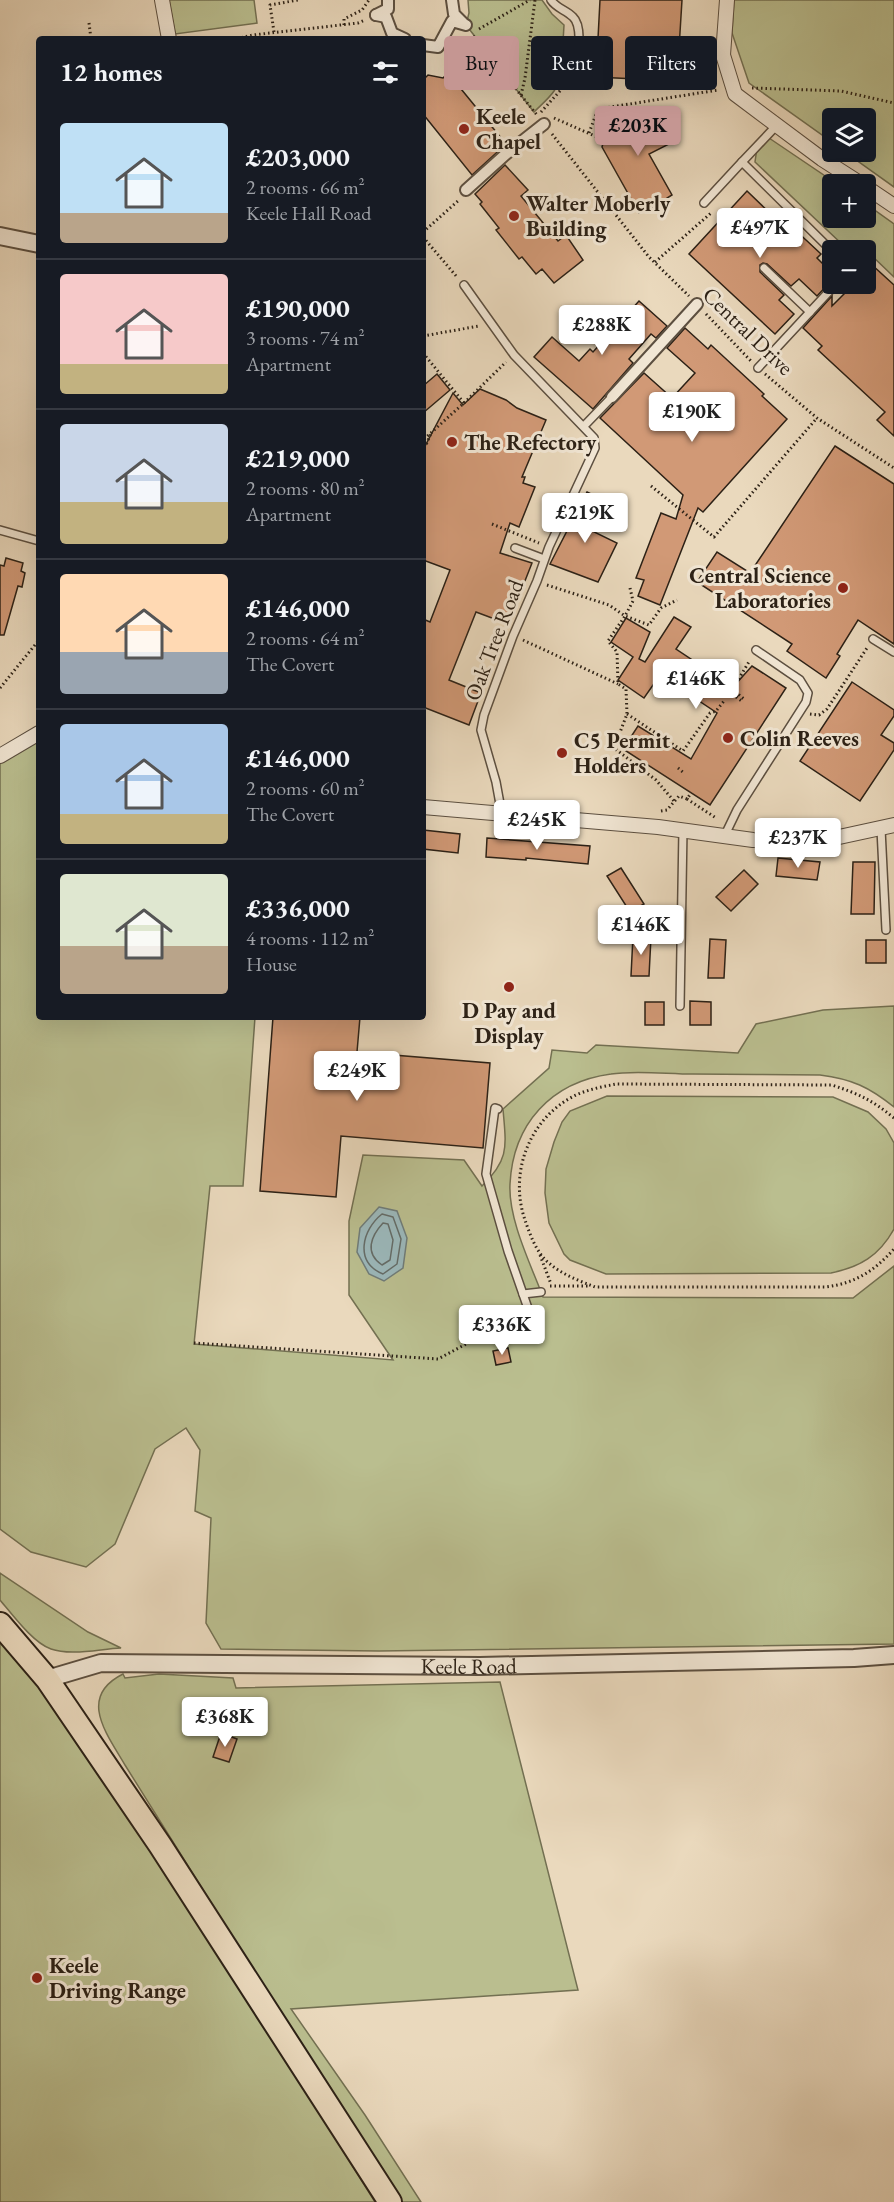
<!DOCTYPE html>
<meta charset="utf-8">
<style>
:root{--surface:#171b24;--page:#242831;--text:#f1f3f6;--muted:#9ea1a6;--line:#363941;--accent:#c59692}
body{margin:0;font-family:"EB Garamond",serif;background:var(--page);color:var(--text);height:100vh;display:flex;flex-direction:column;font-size:22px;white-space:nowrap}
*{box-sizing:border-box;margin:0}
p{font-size:20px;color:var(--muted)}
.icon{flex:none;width:33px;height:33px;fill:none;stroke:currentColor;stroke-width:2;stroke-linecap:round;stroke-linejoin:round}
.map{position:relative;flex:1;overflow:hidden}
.details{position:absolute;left:36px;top:36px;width:390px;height:984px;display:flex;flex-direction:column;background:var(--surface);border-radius:6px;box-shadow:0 6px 24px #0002}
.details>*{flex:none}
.banner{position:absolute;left:444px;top:36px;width:360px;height:54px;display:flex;gap:12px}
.buttons{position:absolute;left:822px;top:108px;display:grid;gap:12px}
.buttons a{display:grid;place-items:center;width:54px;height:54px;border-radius:6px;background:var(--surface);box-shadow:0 6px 24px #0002;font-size:30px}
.price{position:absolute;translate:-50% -51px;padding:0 14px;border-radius:6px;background:#fff;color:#222;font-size:20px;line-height:39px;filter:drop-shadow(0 2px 3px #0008)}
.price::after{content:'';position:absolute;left:50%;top:36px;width:18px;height:14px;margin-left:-9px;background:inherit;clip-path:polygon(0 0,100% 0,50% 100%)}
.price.current{background:var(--accent);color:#111}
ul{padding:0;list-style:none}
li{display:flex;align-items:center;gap:18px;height:150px;padding:0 24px}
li+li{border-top:2px solid var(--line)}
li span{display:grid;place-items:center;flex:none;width:168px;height:120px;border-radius:6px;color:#555}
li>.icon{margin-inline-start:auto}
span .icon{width:72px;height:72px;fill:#fffc;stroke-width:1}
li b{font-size:26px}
h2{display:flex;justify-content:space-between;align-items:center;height:72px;padding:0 24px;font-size:26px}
.pill{padding:0 21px;border-radius:6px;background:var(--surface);box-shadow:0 6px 24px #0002;font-size:21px;line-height:54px}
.pill.current{background:var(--accent);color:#111}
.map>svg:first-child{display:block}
.green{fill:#babe8f;stroke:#737052;stroke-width:1.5}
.water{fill:#9bb8bb;stroke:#6f7c79;stroke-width:1.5}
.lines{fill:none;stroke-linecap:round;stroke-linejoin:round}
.shore{stroke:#646c68;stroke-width:1.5}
.building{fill:#d19976;stroke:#2c2116;stroke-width:1.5}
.service-casing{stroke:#5c4f40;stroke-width:10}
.pedestrian-casing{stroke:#5c4f40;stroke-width:14}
.minor-casing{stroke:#5c4f40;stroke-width:16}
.tertiary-casing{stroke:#5c4f40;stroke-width:20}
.primary-casing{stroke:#2c2116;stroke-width:26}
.path{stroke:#2c2116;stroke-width:3;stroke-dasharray:1.5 3;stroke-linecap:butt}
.service{stroke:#f1e6d4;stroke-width:7}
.pedestrian{stroke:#f1e6d4;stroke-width:10}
.minor{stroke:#f1e6d4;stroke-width:14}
.tertiary{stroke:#f1e6d4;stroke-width:16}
.primary{stroke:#ead9bd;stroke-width:22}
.poi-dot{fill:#8f2418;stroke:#f1e6d4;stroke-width:2}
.labels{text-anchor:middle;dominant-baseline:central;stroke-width:6;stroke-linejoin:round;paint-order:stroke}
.poi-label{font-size:22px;font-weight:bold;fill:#2c2116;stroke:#f1e6d4;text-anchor:start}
.street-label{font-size:22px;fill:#2c2116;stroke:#f1e6d4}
</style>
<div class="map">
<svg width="894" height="2202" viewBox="0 0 894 2202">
<rect width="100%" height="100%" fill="#ead9bd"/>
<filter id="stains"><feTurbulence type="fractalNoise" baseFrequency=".00333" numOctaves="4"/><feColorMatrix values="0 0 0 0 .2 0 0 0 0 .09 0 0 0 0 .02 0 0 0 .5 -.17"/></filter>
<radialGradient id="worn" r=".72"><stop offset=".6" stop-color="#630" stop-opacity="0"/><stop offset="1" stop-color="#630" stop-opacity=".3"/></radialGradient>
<g class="green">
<polygon points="169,0 254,0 257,23 175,34"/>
<path d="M468 0H542L552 14 564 25 562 59H557L556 70 561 71C560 90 547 99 534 112L466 25 469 13Z"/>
<polygon points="734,0 894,0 894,187 845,152 866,152 866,118 832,118 832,142 749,83 732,33"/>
<polygon points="769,138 837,184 832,184 832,218 866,218 866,204 894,224 894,277 870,254 866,259 866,250 844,250 844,246 755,162 757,148"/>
<path d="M39 733V1017H255L243 1186H210L194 1344 393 1360 349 1295V1221L363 1155 464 1160 482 1186C510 1159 506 1146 503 1109L549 1068 552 1050 587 1053 596 1045 738 1053 756 1024 823 1010 894 1006V1107C869 1087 852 1079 820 1075 778 1075 735 1074 693 1074 668 1074 634 1070 611 1074 551 1082 513 1124 510 1184 508 1219 531 1265 543 1297L853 1298 894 1266V1644L379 1651 221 1649 206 1623 211 1518 195 1511 200 1450 186 1428 155 1449 115 1544 86 1567 31 1552 0 1529V756Z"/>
<path d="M607 1096 833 1097 868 1112 886 1129 894 1143V1229C879 1256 860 1267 831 1273L606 1274 570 1260 564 1254 549 1223 545 1193 546 1169 554 1142 562 1122 570 1111Z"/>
<path d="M0 1573 88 1632 121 1648C99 1649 71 1656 51 1649 33 1643 12 1614 0 1600Z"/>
<polygon points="0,1637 27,1670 96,1767 278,2047 375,2202 0,2202"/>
<path d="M123 1674 125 1678 159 1674 233 1678 236 1688 500 1682 578 1990 291 2009 365 2115 421 2202H398L125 1765C107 1734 77 1697 123 1674Z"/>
</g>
<polygon class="water" points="379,1207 397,1211 407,1238 403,1268 384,1281 369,1274 357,1252 360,1228"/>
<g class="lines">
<g class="shore">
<path d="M382 1214 393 1217 401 1239 397 1264 383 1274C354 1262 362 1230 382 1214Z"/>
<path d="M383 1223 388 1224 393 1240 390 1260 382 1265C364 1253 371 1236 383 1223Z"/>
</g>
</g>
<g class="building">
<polygon points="600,0 682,0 677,81 596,77"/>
<polygon points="448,73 506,144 472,175 423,114 423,80 428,75 443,78"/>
<polygon points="655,108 673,142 649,154 672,195 667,198 669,204 655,211 652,206 639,213 602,147 606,133 596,128 603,115 618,121 628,121"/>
<polygon points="505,165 528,190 521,196 558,241 566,235 583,260 554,283 542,269 536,274 522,257 519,259 496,230 499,228 480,204 482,202 475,194"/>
<polygon points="747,191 773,216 776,212 821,254 817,258 832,273 832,280 817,296 799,279 791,286 767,264 763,263 760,265 760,272 784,295 779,300 794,314 775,334 689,254"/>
<polygon points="871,264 894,285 894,436 877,420 885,412 818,350 822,346 803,328 832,296 832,306 854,284 866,284 866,271"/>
<polygon points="639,301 667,326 656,338 651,334 629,359 633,363 593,409 534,357 552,337 579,361 590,349 593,352"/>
<polygon points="685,328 708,349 711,345 764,394 762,396 787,419 703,512 698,508 660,605 638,596 644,580 636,578 661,513 676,519 683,495 600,418 644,373 672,398 695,373 667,348"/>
<polygon points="437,374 450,390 423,413 423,386"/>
<polygon points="480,389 506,400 517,408 546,420 522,477 525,477 523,483 535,487 519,527 510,523 500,553 532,563 508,624 476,612 449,680 481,693 469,725 423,707 423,619 430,622 450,570 423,560 423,450 453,393 463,405"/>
<polygon points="835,446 894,484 894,644 858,620 837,654 840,656 826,678 787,651 792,644 697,582 717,552 750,573"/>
<polygon points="587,492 603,500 588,529 617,543 598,582 550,564"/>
<polygon points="6,558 23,563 21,571 25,573 22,587 18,586 4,635 0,635 0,565 4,566"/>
<polygon points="674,617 691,627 676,649 733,687 752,666 786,688 710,805 623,749 638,726 691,759 717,713 660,675 644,698 618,680 633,657 611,642 626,618 650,632 639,659 645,662"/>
<polygon points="852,682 894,710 894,716 881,735 894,743 894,750 860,801 800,761"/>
<polygon points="423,830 460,834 458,853 423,849"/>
<polygon points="487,838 590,846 588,864 526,858 526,860 486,857"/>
<polygon points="778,858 820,862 817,880 776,876"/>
<polygon points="853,862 875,862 874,914 851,914"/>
<polygon points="621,868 644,904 630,912 607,876"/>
<polygon points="744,870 758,884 731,911 716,897"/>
<polygon points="633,936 651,937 649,976 631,976"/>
<polygon points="710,939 726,940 724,978 708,978"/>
<rect x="866" y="940" width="20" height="23"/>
<polygon points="690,1001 711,1002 711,1025 690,1025"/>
<rect x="645" y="1002" width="19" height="23"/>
<polygon points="273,1017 360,1017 357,1052 490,1063 483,1148 341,1136 336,1197 260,1191"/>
<polygon points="508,1348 511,1362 496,1365 493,1351"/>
<polygon points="221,1733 237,1739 229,1762 213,1757"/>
</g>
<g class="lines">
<g class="service-casing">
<g id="service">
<path d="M551 0C556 8 566 10 573 17 584 27 577 62 576 77"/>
<polyline points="742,162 777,125"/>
<polyline points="704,203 742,162 832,251"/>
<polyline points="764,268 810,312"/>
<polyline points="464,285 514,355 594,438 595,448 549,547 537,581 513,636 484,715 481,730 496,782 502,815"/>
<polyline points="758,368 836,284"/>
<polyline points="584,426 612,397"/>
<polyline points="0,530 39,541"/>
<polyline points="515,548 544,559"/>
<polyline points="873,639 894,652"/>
<polyline points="881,829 886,930"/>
<polyline points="724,837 737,810 806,702 808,693 800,680 756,650"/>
<polyline points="680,1006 683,829"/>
<polyline points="498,1109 495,1108 486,1174 508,1251 531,1317"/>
<polyline points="523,1294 541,1292"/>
</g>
</g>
<g class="pedestrian-casing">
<g id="pedestrian">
<polyline points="452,0 454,14 463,23"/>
<polyline points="376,15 386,17 392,33 405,39"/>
<polyline points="376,15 388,9 388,0"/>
<polyline points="423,45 438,47 452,21 466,25"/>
<polyline points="466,190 506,154 544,124"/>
<polyline points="612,397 697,304"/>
</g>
</g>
<g class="minor-casing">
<g id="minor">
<polyline points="162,0 169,39"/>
<polyline points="727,0 723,55 735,94 822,159 861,184"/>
<polyline points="866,187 894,206"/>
<polyline points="0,756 39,733"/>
<polyline points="423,807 658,827 753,840 816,842 894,825"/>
</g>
</g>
<g class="tertiary-casing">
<g id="tertiary">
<polyline points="0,236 39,244"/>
<path id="s1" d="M47 1679 101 1663 480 1666 854 1658 894 1655"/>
</g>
</g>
<g class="primary-casing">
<polyline id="primary" points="0,1624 47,1679 160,1845 390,2202"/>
</g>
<g class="path">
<polyline points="89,23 91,39"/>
<polyline points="344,25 344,19 362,10 369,0"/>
<polyline points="479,29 530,0"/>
<polyline points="274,32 270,5 298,0"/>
<polyline points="473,36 537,115"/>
<polyline points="201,39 240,38 253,35 358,23 365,20"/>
<polyline points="752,88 841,91 894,103"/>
<polyline points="521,95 525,78 535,0"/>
<polyline points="541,112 568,82"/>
<polyline points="554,118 597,137"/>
<polyline points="589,133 598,109 718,90"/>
<polyline points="552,134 649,257 689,296"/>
<polyline points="423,232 459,200"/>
<polyline points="423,237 457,277"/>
<polyline points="655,262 711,213"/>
<polyline points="706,314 751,361"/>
<polyline points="423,336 479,326"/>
<polyline points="423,353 464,403 423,440"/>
<polyline points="765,374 817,418 894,468"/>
<polyline points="464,403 506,362"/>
<polyline points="423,443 426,445 431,433"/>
<polyline points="651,486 714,537 817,418"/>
<polyline points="492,524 539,543"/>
<polyline points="547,585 609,605 625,616 608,641 617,652 618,684 626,689 627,714 614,748 656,780 674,801"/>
<polyline points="630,588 633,601 625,616 649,625 661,608 677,600"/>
<polyline points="523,640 618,684"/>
<polyline points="734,687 750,660"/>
<polyline points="0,688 39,640"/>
<polyline points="736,697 738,694 745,700"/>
<polyline points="736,697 743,702"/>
<polyline points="627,714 683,751 710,713 716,711 724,701"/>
<polyline points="810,714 819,715 827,709 867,648"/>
<polyline points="678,768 684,773"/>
<polyline points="687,799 716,818"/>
<polyline points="661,811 667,810 679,796 687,799 691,793"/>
<path d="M894 1118C872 1100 859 1094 832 1085L616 1084C601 1087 585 1090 572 1097 528 1121 509 1174 525 1220 530 1235 537 1254 550 1264 563 1275 580 1281 595 1287H826C856 1283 874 1271 894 1249"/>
<polyline points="540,1255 551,1284"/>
<polyline points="550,1286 590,1286"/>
<polyline points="194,1343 438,1359 481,1336 521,1321"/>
</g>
<use href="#service" class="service"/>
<use href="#pedestrian" class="pedestrian"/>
<use href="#minor" class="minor"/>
<use href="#tertiary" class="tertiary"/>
<use href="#primary" class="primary"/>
</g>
<g class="poi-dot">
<circle cx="464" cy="129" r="6"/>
<circle cx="514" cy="216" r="6"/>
<circle cx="452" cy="442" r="6"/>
<circle cx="843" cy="588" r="6"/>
<circle cx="728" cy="738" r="6"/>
<circle cx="562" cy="753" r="6"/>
<circle cx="509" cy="987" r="6"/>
<circle cx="37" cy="1978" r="6"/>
</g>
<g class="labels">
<g class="poi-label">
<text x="476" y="116">Keele<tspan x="476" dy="25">Chapel</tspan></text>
<text x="526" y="203">Walter Moberly<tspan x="526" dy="25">Building</tspan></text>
<text x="464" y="442">The Refectory</text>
<text x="831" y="575" text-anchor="end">Central Science<tspan x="831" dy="25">Laboratories</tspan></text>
<text x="740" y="738">Colin Reeves</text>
<text x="574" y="740">C5 Permit<tspan x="574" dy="25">Holders</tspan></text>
<text x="509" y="1010" text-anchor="middle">D Pay and<tspan x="509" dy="25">Display</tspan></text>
<text x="49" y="1965">Keele<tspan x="49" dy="25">Driving Range</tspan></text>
</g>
<g class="street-label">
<text transform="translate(748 331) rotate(44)">Central Drive</text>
<text transform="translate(494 640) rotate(-69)">Oak Tree Road</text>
<text stroke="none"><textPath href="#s1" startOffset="424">Keele Road</textPath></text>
</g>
</g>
<rect width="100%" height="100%" filter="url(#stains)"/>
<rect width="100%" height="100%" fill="url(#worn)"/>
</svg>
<div class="buttons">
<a><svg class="icon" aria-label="layers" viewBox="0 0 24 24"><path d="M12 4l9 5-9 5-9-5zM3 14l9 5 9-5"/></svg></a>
<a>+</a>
<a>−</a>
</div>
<b class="price current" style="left:638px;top:157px">£203K</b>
<b class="price" style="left:760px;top:259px">£497K</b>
<b class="price" style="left:602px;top:356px">£288K</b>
<b class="price" style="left:692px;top:443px">£190K</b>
<b class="price" style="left:585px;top:544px">£219K</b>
<b class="price" style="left:696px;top:710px">£146K</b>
<b class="price" style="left:537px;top:851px">£245K</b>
<b class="price" style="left:798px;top:869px">£237K</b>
<b class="price" style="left:641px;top:956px">£146K</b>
<b class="price" style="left:357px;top:1102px">£249K</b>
<b class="price" style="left:502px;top:1356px">£336K</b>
<b class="price" style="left:225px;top:1748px">£368K</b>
<div class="banner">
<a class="pill current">Buy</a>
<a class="pill">Rent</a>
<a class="pill">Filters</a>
</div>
<section class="details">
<h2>12 homes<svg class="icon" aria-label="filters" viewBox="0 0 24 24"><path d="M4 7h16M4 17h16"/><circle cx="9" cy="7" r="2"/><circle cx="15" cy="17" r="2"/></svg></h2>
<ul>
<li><span style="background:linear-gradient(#bfe0f5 75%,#b9a48a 0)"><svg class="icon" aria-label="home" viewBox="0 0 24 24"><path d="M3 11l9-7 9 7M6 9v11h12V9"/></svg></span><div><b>£203,000</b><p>2 rooms · 66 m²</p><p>Keele Hall Road</p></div></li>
<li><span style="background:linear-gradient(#f6c9c9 75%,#c2b280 0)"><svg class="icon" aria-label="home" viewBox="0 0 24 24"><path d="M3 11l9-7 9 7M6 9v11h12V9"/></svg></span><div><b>£190,000</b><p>3 rooms · 74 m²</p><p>Apartment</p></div></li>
<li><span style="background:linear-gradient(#c9d6e8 65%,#c2b280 0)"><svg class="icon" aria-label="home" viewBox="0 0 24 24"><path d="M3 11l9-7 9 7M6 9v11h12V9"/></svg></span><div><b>£219,000</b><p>2 rooms · 80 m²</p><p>Apartment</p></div></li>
<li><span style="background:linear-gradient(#ffd9b3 65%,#9aa5b1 0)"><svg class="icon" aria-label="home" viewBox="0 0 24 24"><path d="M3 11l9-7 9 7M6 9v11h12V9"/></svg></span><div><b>£146,000</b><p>2 rooms · 64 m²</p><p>The Covert</p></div></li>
<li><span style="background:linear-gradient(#a9c7e8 75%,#c2b280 0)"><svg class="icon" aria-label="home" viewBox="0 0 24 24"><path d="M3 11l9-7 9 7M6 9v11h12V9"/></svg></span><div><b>£146,000</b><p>2 rooms · 60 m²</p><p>The Covert</p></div></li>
<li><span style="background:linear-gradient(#dfe7d0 60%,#b9a48a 0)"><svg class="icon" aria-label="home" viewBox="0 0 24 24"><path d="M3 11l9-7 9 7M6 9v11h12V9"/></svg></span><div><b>£336,000</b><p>4 rooms · 112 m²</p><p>House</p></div></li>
</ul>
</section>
</div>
